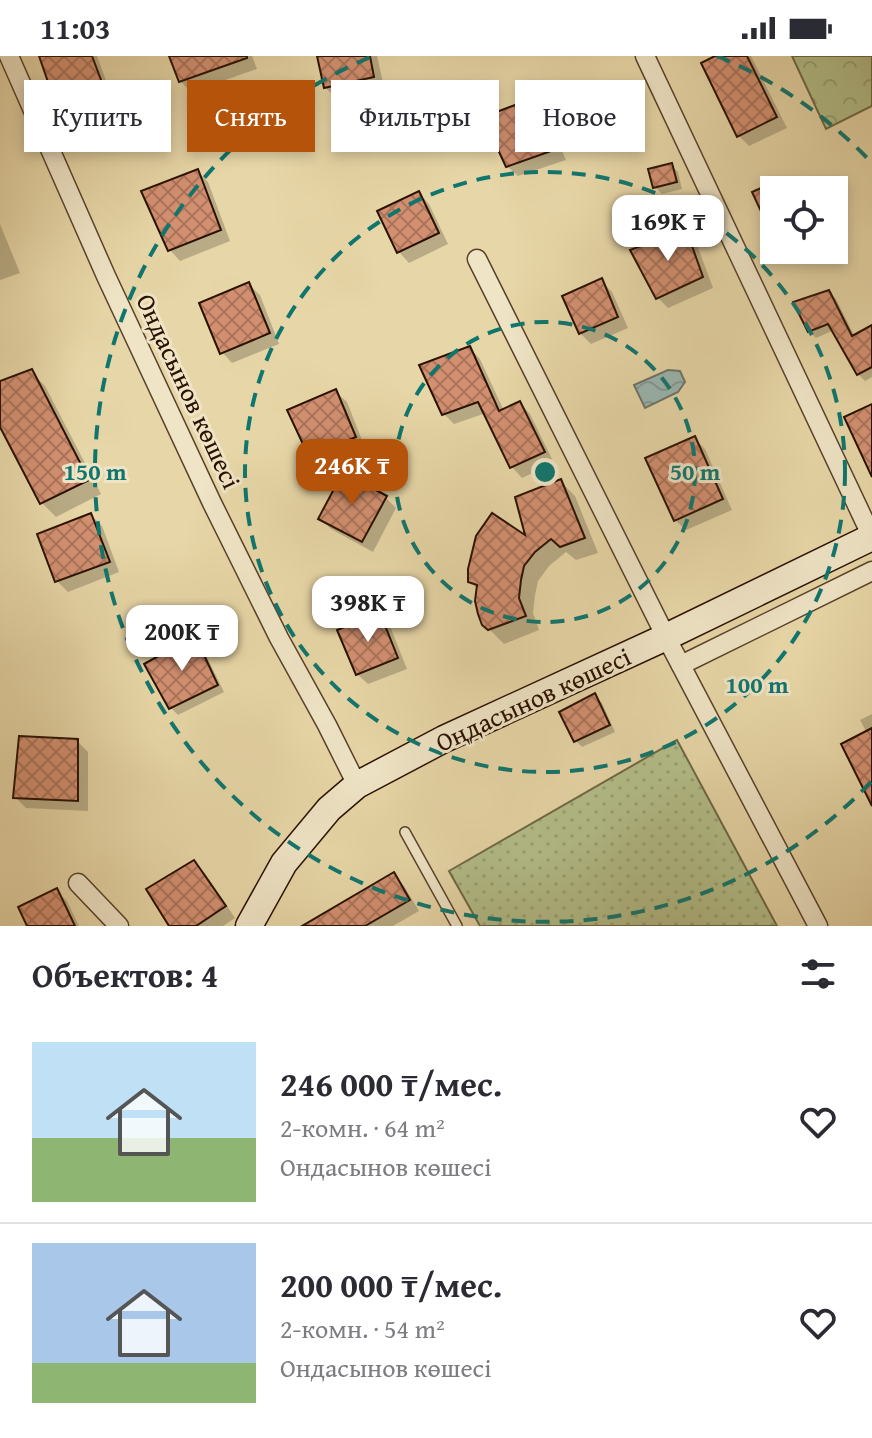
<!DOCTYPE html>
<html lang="ru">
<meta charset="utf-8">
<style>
:root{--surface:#fff;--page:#f7f7f7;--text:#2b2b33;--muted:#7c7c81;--line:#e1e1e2;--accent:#b45309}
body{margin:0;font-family:"Gentium Book Plus",serif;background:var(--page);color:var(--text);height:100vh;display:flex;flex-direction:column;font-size:30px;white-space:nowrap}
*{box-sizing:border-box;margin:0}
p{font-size:26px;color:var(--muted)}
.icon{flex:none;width:44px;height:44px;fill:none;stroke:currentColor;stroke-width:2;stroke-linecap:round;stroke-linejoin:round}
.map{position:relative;height:870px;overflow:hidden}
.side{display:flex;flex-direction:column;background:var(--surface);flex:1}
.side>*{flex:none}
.banner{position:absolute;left:24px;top:24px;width:824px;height:72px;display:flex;gap:16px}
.controls{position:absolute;left:760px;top:120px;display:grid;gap:16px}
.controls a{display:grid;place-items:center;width:88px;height:88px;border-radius:0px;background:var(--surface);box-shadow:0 4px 12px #0003;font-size:40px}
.price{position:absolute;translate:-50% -68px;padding:0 18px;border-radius:16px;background:#fff;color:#222;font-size:26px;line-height:52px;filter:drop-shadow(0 2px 4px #0008)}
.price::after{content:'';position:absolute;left:50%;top:48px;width:24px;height:18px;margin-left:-12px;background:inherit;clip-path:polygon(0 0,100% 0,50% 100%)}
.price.active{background:var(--accent);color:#fff}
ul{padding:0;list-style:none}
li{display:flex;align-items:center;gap:24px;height:200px;padding:0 32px}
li+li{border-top:2px solid var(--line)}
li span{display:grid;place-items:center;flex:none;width:224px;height:160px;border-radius:0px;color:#555}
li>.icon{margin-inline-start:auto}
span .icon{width:96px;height:96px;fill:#fffc;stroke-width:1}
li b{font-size:34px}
h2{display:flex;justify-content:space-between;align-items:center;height:96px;padding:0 32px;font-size:34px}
.chip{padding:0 28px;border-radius:0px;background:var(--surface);box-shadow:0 4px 12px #0003;font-size:28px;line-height:72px}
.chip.active{background:var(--accent);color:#fff}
.status{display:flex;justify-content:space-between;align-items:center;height:56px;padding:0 40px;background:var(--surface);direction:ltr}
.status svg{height:22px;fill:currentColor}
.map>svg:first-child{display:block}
.grass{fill:url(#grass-dots);stroke:#6e6845;stroke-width:2}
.forest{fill:url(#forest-crowns);stroke:#6e6845;stroke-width:2}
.water{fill:url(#water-waves);stroke:#6d756b;stroke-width:2}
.shadow{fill:#0003}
.building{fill:url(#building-cross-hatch);stroke:#2a1101;stroke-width:2}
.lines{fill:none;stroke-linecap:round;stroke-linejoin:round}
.lane-casing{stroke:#59422a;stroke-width:12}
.street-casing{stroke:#59422a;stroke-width:21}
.secondary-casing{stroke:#2a1101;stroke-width:29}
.lane{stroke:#efe4c6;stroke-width:9}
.street{stroke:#efe4c6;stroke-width:18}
.secondary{stroke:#efe4c6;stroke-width:26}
.ring{fill:none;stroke:#0f766e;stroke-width:4;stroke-dasharray:14 10}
.labels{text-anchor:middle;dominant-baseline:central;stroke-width:6;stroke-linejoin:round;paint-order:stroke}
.street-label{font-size:26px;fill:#2a1101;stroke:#efe4c6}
.centre{fill:#0f766e;stroke:#efe4c6;stroke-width:4}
.ring-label{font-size:24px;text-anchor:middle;font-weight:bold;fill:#0f766e;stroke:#efe4c6;stroke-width:6;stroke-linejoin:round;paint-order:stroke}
</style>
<div class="status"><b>11:03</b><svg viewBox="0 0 49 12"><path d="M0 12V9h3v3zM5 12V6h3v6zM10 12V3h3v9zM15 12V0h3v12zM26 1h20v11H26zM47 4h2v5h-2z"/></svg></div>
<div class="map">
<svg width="872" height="870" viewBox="0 0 872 870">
<defs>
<pattern id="grass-dots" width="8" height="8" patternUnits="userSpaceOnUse" patternTransform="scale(2)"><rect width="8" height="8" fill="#b3be89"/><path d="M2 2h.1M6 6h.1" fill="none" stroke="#9aa274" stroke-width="1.8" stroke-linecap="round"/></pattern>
<pattern id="forest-crowns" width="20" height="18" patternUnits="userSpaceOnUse" patternTransform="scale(2)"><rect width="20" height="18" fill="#b3be89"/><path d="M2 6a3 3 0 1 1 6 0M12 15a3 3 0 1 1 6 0" fill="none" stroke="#9aa274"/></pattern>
<pattern id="water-waves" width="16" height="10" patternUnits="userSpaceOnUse" patternTransform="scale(2)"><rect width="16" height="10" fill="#9ab7b2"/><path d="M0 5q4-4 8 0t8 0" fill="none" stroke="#859c97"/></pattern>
<pattern id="building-cross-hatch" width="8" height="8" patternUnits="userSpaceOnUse" patternTransform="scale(2)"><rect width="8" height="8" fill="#d29071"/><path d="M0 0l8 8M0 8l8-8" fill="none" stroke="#ab745a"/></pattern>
</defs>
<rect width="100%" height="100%" fill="#e7d6a7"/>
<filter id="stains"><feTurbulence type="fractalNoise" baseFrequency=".0025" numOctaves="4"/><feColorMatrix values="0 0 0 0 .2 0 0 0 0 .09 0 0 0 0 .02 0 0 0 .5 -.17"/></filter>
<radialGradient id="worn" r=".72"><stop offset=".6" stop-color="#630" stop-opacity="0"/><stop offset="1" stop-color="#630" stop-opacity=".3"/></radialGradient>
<polygon class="grass" points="677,684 777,870 480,870 449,815"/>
<polygon class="forest" points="792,0 872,0 872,50 826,73"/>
<polygon class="water" points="668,314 680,315 685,326 678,336 645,352 634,329"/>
<g class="shadow">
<polygon points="41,0 97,0 113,43 69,59 58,48"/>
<polygon points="172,0 252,0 257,13 191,36 180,25"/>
<polygon points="319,0 377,0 384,31 336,42 325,31"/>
<polygon points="720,0 751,0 787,72 749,90 739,80"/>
<polygon points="534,44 544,55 566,104 518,120 507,110"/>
<polygon points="671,109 678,116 682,133 662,138 655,131"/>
<polygon points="197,115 208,126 230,185 180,205 170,194"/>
<polygon points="787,122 797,134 774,134 774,172 755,137"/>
<polygon points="419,137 429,148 448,188 409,207 399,196"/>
<polygon points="0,168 20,217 0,224"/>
<polygon points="685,176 696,186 713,232 668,252 658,242"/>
<polygon points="601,225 612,236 628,272 591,288 580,277"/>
<polygon points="249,229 260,239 279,288 232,307 222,296"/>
<polygon points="829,236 836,243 855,281 872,275 872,321 865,325 858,318 834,274 816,282 809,275"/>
<polygon points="470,292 480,303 504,355 520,347 530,358 554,407 522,422 512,411 486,357 454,368 443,357"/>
<polygon points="31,316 45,330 101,438 56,461 42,447 0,366 0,327"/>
<polygon points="336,336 347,346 365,392 322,410 311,399"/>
<polygon points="694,382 705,393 732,454 686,474 675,464"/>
<polygon points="560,425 575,440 598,497 576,504 566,496 549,510 538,525 535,539 533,557 539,574 504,588 484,568 478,533 470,525 528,483"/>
<polygon points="386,442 396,452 373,496 331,473 320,462"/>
<polygon points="91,459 102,470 119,516 68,536 57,525"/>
<polygon points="379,559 390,570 407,613 368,628 357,618"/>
<polygon points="194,582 201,589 224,636 178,659 171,652"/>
<polygon points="595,640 602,647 615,676 582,691 576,685"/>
<polygon points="872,658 872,745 867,677 860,664"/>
<polygon points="77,685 88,696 88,755 26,752 15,741"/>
<polygon points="194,807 205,817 235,862 223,870 171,870"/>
<polygon points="394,819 404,830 419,855 393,870 324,870"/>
<polygon points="56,835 67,845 79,870 29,870"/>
</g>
<g class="building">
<polygon points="39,0 92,0 104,32 56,49"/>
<polygon points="169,0 247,0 247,2 179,26"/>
<polygon points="317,0 370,0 374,21 324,32"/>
<polygon points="715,0 747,0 777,61 737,81 701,7"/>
<polygon points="534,42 557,93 506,111 483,61"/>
<polygon points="672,107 677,126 653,132 648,113"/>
<polygon points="198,113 221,174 168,195 141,135"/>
<polygon points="774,126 774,183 752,136"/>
<polygon points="419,135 439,177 397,197 377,155"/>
<polygon points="686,173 703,221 656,243 630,194"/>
<polygon points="602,222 618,261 579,278 562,240"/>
<polygon points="249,226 270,277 220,298 199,247"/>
<polygon points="829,234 852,280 872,269 872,311 857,319 828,268 808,276 793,246"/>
<polygon points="470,290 499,355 520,345 545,396 510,412 478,346 442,359 419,309"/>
<polygon points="32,313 89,424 40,448 0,371 0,325"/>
<polygon points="336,333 356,381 309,401 287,354"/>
<polygon points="872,348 872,421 844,361"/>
<polygon points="695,380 723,443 674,465 645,402"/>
<polygon points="343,416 387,440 362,486 318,463"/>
<polygon points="561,423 585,482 560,491 551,483 535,496 524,510 521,524 519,542 526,560 488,574 482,569 478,558 475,545 477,529 468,526 468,513 476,480 492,457 525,479 515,441"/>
<polygon points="91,457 110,506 55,526 37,478"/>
<polygon points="380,557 398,602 356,619 337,574"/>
<polygon points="195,580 218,629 169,653 144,608"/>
<polygon points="595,637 610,669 574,686 559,656"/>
<polygon points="872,672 872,750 841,688"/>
<polygon points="19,680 78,683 78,745 13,742"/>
<polygon points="194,804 226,850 196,870 169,870 146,833"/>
<polygon points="394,816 410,844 365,870 302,870"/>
<polygon points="57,832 75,870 27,870 18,851"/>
</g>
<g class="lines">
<g class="lane-casing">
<polyline id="lane" points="405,776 457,870"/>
</g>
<g class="street-casing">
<g id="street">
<polyline points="9,0 106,220 212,447 279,582 327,669 357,729"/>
<polyline points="645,0 872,481"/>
<polyline points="477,203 666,581 818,870"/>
<polyline points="681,609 872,515"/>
<polyline points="78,827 119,870"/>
</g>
</g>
<g class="secondary-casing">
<polyline id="secondary" points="249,870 284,807 329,753 357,729 444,683 666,581 872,481"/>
</g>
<use href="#lane" class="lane"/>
<use href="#street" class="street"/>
<use href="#secondary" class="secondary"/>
</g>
<g class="ring">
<circle cx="545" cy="416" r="150"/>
<circle cx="545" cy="416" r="300"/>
<path d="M871 726A450 450 0 1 1 373 0M717 0A450 450 0 0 1 871 106"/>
</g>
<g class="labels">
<g class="street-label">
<text transform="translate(189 335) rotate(65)">Ондасынов көшесі</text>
<text transform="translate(533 643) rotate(-25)">Оңдасынов көшесі</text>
</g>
</g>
<circle cx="545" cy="416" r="12" class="centre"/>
<g class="ring-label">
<text x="695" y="424">50 m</text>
<text x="95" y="424">150 m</text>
<text x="757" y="637">100 m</text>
</g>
<rect width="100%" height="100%" filter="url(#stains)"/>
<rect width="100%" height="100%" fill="url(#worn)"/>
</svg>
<div class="controls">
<a><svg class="icon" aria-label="locate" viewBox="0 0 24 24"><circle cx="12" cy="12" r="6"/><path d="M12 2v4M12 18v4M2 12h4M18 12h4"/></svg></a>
</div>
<b class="price" style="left:668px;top:207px">169K ₸</b>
<b class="price active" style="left:352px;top:451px">246K ₸</b>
<b class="price" style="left:368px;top:588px">398K ₸</b>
<b class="price" style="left:182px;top:617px">200K ₸</b>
<div class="banner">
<a class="chip">Купить</a>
<a class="chip active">Снять</a>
<a class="chip">Фильтры</a>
<a class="chip">Новое</a>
</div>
</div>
<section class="side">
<h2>Объектов: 4<svg class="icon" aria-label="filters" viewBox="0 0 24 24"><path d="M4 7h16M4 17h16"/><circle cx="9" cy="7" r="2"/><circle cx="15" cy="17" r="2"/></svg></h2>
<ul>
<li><span style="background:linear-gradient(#bfe0f5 60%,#8fb573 0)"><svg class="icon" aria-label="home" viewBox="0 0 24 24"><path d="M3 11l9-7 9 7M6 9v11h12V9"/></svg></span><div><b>246 000 ₸/мес.</b><p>2-комн. · 64 m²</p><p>Ондасынов көшесі</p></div><svg class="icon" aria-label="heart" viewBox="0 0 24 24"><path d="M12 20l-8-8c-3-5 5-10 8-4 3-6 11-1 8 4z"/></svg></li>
<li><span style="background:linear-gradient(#a9c7e8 75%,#8fb573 0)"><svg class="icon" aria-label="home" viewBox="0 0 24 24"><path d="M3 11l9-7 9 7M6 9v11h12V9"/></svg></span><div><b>200 000 ₸/мес.</b><p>2-комн. · 54 m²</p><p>Ондасынов көшесі</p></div><svg class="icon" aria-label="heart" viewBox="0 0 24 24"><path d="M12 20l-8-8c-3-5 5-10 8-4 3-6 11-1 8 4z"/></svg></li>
</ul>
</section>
